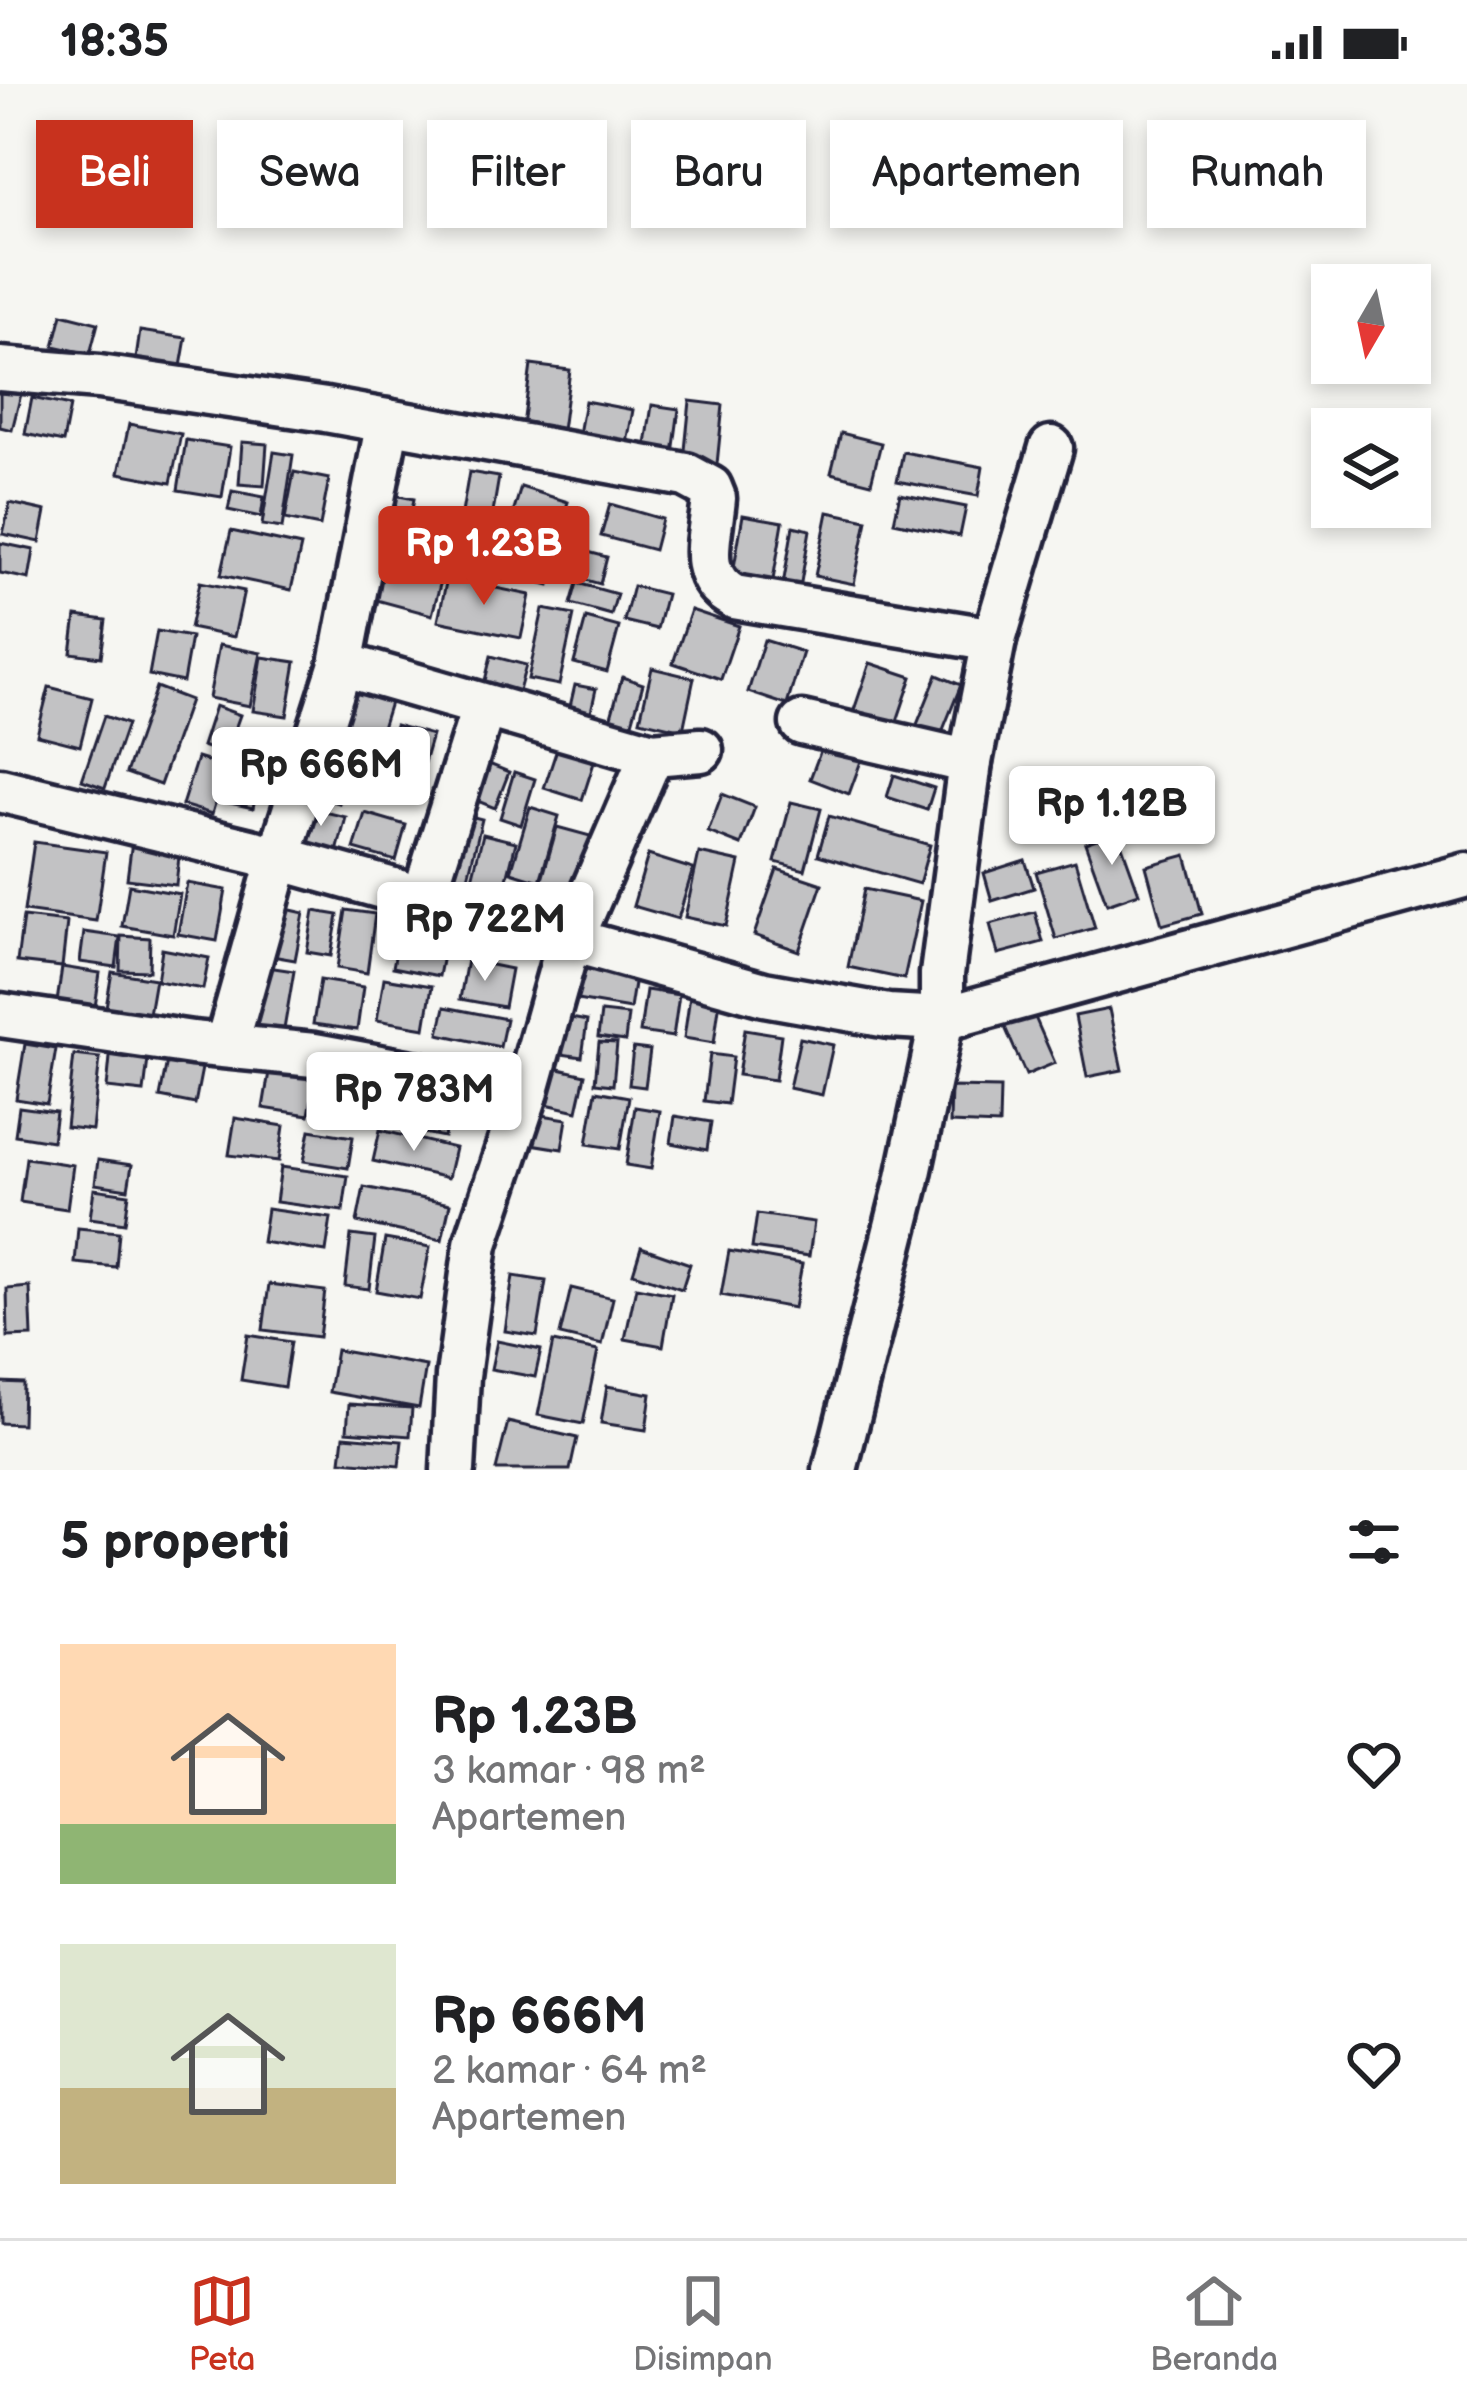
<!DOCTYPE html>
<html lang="id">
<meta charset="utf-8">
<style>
:root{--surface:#fff;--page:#f2f2f2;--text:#202124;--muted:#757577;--line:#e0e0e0;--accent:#c8321e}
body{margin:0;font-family:"Balsamiq Sans",sans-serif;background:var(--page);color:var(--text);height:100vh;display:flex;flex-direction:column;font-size:45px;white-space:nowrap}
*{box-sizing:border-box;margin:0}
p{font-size:39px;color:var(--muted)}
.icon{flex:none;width:66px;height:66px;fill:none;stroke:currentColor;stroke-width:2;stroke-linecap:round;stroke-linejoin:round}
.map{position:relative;height:1386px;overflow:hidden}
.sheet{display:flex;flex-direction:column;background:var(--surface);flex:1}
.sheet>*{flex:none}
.banner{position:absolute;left:36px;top:36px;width:1395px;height:108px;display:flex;gap:24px}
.needle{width:78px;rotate:189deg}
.controls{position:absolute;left:1311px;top:180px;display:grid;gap:24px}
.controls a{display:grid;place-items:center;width:120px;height:120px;border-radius:0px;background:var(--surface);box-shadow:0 6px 18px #0003;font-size:60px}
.price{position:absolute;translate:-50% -102px;padding:0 27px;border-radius:12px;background:#fff;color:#222;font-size:39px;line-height:78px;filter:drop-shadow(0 3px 6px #0008)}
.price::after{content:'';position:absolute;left:50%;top:72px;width:36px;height:27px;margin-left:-18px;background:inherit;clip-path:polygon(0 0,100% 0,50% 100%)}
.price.selected{background:var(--accent);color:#fff}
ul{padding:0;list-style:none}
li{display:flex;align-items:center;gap:36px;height:300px;padding:0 60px}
li span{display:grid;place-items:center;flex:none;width:336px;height:240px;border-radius:0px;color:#555}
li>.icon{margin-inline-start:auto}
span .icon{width:144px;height:144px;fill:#fffc;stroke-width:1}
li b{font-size:51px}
h2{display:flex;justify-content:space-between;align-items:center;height:144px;padding:0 60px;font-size:51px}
.pill{padding:0 42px;border-radius:0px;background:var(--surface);box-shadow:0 6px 18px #0003;font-size:42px;line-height:108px}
.pill.selected{background:var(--accent);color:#fff}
.status{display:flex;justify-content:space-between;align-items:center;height:84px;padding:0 60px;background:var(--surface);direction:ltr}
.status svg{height:33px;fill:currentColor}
.dock{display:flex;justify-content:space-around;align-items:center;height:168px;border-top:3px solid var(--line);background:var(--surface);font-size:33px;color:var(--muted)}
.dock a{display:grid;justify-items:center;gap:6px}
.dock .selected{color:var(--accent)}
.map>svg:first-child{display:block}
.building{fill:#c2c2c4;stroke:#22223b;stroke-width:3}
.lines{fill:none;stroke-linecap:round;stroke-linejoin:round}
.minor-casing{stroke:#22223b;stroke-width:51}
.minor{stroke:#f6f6f2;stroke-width:42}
</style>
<div class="status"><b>18:35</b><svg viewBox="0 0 49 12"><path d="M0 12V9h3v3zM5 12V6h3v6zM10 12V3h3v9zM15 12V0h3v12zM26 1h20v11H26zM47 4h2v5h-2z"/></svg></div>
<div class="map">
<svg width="1467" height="1386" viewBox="0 0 1467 1386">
<rect width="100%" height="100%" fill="#f6f6f2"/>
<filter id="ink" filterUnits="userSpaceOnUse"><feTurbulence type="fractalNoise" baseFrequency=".00833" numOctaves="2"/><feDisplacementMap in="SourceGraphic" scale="24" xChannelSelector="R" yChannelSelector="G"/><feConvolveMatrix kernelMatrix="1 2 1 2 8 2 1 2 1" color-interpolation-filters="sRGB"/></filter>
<g filter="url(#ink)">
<g class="building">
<polygon points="62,230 98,239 90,270 54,262"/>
<polygon points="140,247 186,254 180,288 135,282"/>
<polygon points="531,281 570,286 561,354 522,349"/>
<polygon points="0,305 21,310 12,346 0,343"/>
<polygon points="32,314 70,322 63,358 25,350"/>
<polygon points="585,317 633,326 627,359 579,350"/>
<polygon points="690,317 723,321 717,380 684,376"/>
<polygon points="652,321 679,325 672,377 644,374"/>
<polygon points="129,340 181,350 171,399 119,389"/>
<polygon points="841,349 881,359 871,399 831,389"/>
<polygon points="186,356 230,363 222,413 178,406"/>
<polygon points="242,358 267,360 264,402 239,400"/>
<polygon points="274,368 293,371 282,444 262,441"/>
<polygon points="903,368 983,383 978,412 897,397"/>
<polygon points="294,388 329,395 320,442 285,435"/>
<polygon points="469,388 499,393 492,434 462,429"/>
<polygon points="521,403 568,418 559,447 512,433"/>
<polygon points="232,407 264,413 261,433 228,426"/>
<polygon points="379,408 414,415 404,469 369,462"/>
<polygon points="900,410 966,423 960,452 894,438"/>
<polygon points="10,419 46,427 40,458 3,450"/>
<polygon points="610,420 662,435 654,466 601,452"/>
<polygon points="828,428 867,436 854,500 815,492"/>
<polygon points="743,431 783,438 773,496 733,489"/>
<polygon points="793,442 810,446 800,504 783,501"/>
<polygon points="231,447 301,462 291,506 221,491"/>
<polygon points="513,453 558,465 549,501 503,489"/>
<polygon points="0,459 34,466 29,495 0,489"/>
<polygon points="588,468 607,473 600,500 582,495"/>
<polygon points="368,473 442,493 432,531 358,511"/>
<polygon points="447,494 530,511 521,554 438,537"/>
<polygon points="200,498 244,507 234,553 190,544"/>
<polygon points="577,499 617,510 611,531 571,520"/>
<polygon points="633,502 666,510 657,545 624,537"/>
<polygon points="543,525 574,531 559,601 528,595"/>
<polygon points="691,526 739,542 721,595 673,579"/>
<polygon points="76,532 106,536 101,573 71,569"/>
<polygon points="586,534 619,543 607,588 574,579"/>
<polygon points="157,547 191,553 183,598 149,591"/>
<polygon points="764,556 803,568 787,621 748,608"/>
<polygon points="219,561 261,569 250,622 209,614"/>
<polygon points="491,572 526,581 516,618 482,609"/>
<polygon points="262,573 296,578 287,632 253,627"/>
<polygon points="870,579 912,593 896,640 854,626"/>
<polygon points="652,584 694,594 683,646 640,636"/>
<polygon points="937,591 961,601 940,653 916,643"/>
<polygon points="622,593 643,600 631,642 610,636"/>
<polygon points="354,596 393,609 370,682 331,670"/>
<polygon points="575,601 596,605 590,632 569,627"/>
<polygon points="49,603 92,614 80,662 37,651"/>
<polygon points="156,603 190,616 160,701 126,689"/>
<polygon points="215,622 240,631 226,670 202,662"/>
<polygon points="104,632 127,640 105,704 82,696"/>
<polygon points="395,641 432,651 418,699 382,689"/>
<polygon points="562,650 599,663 582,716 544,704"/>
<polygon points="825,655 864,669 849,710 810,695"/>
<polygon points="232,665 263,672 253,724 221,717"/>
<polygon points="197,674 226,683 212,730 182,721"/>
<polygon points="318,675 350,685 339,719 308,709"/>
<polygon points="479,676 509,688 495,724 465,712"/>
<polygon points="514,688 535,695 521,741 500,734"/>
<polygon points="894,691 934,704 927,726 887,713"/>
<polygon points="722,710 755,723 741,761 708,748"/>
<polygon points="791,718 821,725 805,786 775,778"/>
<polygon points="304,723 346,733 337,768 296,758"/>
<polygon points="530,723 559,732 540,797 511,788"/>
<polygon points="365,729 406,741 396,777 354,765"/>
<polygon points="462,730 482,735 464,810 444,805"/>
<polygon points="829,732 930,761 919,800 818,771"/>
<polygon points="557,743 594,753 579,809 541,799"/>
<polygon points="1117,748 1139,809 1107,820 1085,759"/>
<polygon points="483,750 516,758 503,811 470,803"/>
<polygon points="132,757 180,763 176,801 127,795"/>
<polygon points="34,758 106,768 96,837 24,827"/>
<polygon points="699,769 740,778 726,842 685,833"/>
<polygon points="648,771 693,785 678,835 633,822"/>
<polygon points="1186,771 1202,830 1162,841 1146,782"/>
<polygon points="1025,776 1034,804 992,817 984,789"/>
<polygon points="1075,777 1095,844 1056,855 1036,788"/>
<polygon points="777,785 822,800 799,867 754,851"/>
<polygon points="187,799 226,806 217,857 178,850"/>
<polygon points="129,801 180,810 173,851 122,842"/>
<polygon points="864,805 921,817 904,895 848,883"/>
<polygon points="282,824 304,829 295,876 272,872"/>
<polygon points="346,826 375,830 367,889 337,884"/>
<polygon points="314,827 338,831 331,872 307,868"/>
<polygon points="1035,828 1043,858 998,870 990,840"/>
<polygon points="23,833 67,838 62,883 17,878"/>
<polygon points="400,847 446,856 439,892 393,883"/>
<polygon points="84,848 120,853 116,883 80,878"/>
<polygon points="121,852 150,854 149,887 120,886"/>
<polygon points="162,865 209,874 203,905 157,897"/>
<polygon points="584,871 637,880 630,925 577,916"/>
<polygon points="467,876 511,885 504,923 460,915"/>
<polygon points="261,882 294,887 283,951 250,945"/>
<polygon points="62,883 100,889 95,923 57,918"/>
<polygon points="112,888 155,895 149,930 106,923"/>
<polygon points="384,894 432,902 425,944 377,936"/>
<polygon points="320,896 363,903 357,946 313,940"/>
<polygon points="646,906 679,911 673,953 640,948"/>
<polygon points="690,912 720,916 714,959 684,954"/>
<polygon points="1030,922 1055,979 1026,991 1001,934"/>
<polygon points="445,923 506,935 500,963 439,950"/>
<polygon points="1109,925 1122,986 1087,993 1075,932"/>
<polygon points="601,928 628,931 625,957 598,953"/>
<polygon points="555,931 587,937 582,973 548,968"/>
<polygon points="745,945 781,951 775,996 738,991"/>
<polygon points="800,954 833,961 822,1011 789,1004"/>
<polygon points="599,958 617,959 613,1001 595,999"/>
<polygon points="25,960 56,965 47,1020 16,1015"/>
<polygon points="111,963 149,967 144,1008 107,1004"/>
<polygon points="633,964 650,966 645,1003 629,1001"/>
<polygon points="169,966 204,974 195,1020 160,1013"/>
<polygon points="710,970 733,973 727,1020 704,1017"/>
<polygon points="74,971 100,974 92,1046 66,1043"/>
<polygon points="270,982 316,989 309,1031 263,1024"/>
<polygon points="550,983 585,991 577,1027 542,1019"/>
<polygon points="354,1002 450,1021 444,1053 347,1034"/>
<polygon points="951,1003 1000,1004 999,1041 950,1039"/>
<polygon points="596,1007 629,1013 620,1065 587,1060"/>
<polygon points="19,1023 56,1028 52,1057 15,1051"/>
<polygon points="635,1023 660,1027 651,1085 626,1081"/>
<polygon points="536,1030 567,1035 562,1065 531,1060"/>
<polygon points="675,1032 711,1038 707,1066 671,1059"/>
<polygon points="235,1034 284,1042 279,1077 229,1071"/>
<polygon points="310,1046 353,1053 348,1084 304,1077"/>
<polygon points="380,1046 455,1064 448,1094 373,1077"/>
<polygon points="26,1074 73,1081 67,1125 20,1118"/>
<polygon points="98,1076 132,1081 128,1105 95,1100"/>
<polygon points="281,1083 348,1092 343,1127 276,1118"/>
<polygon points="364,1103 450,1120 442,1156 357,1138"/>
<polygon points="94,1105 129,1110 125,1139 90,1134"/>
<polygon points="267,1125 331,1134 326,1168 262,1158"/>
<polygon points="757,1130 814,1138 809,1172 752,1164"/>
<polygon points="78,1144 119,1148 116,1183 75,1179"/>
<polygon points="351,1151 375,1154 369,1205 345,1202"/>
<polygon points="385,1155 430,1163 420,1215 376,1207"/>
<polygon points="641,1163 690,1180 682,1205 633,1189"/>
<polygon points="729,1167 802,1180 794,1224 721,1211"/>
<polygon points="513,1192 546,1197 537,1252 505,1247"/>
<polygon points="269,1200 325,1207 319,1253 263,1246"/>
<polygon points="30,1203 32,1252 8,1253 7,1205"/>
<polygon points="636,1203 672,1210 663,1262 625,1255"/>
<polygon points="571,1204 613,1214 602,1261 560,1251"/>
<polygon points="248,1251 291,1258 284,1303 241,1296"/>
<polygon points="497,1257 541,1266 535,1293 491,1285"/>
<polygon points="553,1258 598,1267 583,1340 538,1331"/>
<polygon points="336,1266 426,1282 419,1324 329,1308"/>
<polygon points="0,1298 23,1299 22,1340 0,1339"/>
<polygon points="607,1302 651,1310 646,1346 601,1339"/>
<polygon points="349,1320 412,1324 410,1352 347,1347"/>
<polygon points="508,1338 577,1354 570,1386 496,1386"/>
<polygon points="344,1352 402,1357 399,1382 341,1377"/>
</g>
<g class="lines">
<g class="minor-casing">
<g id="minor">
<path d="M0 285 99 293 326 326 686 391 710 404 714 414C711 453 694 492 734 513L994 556 970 678 942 890V935L907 1099 835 1386"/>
<polyline points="994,556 1051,364"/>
<polyline points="341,580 652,670 572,855"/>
<polyline points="802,639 970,678"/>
<polyline points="652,670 701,666"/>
<polyline points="0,706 279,774 764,910 888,932 942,935 1467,791"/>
<polyline points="423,815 483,624"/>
<polyline points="0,931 192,959 314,971 526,1010"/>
<polyline points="227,959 279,774 341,580 388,337"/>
<polyline points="453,1386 458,1292 476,1160 526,1010 570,853"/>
</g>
</g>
<use href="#minor" class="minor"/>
</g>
</g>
</svg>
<div class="controls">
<a><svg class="needle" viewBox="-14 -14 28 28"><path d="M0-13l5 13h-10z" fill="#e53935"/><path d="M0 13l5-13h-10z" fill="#757577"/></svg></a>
<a><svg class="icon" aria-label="layers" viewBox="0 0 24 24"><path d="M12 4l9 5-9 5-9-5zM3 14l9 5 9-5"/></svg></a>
</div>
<b class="price selected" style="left:484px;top:524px">Rp 1.23B</b>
<b class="price" style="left:321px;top:745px">Rp 666M</b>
<b class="price" style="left:1112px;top:784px">Rp 1.12B</b>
<b class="price" style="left:485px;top:900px">Rp 722M</b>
<b class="price" style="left:414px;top:1070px">Rp 783M</b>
<div class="banner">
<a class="pill selected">Beli</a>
<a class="pill">Sewa</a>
<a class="pill">Filter</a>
<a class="pill">Baru</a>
<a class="pill">Apartemen</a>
<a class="pill">Rumah</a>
</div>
</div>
<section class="sheet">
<h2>5 properti<svg class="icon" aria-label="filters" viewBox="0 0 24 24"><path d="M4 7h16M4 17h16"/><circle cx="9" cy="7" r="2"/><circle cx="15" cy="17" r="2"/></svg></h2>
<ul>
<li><span style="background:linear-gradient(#ffd9b3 75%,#8fb573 0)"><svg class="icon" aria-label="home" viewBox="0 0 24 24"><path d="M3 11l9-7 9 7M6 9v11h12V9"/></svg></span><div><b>Rp 1.23B</b><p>3 kamar · 98 m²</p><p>Apartemen</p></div><svg class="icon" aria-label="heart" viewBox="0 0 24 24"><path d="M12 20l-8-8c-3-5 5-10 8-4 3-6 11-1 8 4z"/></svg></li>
<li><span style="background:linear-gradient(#dfe7d0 60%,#c2b280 0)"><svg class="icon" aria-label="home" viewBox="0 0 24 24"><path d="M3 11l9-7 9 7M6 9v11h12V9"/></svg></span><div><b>Rp 666M</b><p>2 kamar · 64 m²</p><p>Apartemen</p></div><svg class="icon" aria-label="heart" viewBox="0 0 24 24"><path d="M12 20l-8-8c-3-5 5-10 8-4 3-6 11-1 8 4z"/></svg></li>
</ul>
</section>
<nav class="dock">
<a class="selected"><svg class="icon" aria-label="map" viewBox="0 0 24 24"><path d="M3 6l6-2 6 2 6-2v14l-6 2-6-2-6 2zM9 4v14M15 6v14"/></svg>Peta</a>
<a><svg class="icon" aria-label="saved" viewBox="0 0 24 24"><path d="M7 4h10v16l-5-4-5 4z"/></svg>Disimpan</a>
<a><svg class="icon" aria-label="home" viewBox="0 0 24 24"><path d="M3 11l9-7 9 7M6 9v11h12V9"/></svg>Beranda</a>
</nav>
